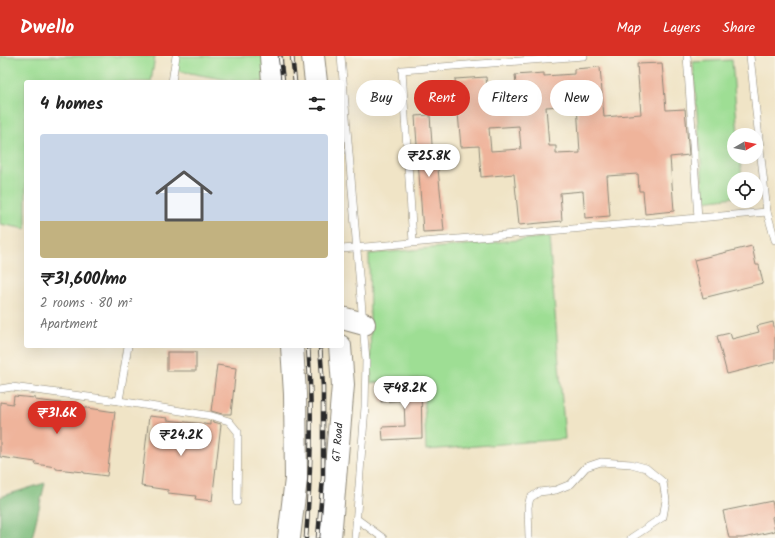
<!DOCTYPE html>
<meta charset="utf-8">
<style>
:root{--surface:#fff;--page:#f2f2f2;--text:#222;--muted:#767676;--accent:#d93025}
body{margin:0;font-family:Kalam,sans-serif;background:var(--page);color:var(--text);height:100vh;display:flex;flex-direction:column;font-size:15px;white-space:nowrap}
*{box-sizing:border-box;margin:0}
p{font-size:13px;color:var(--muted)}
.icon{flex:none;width:22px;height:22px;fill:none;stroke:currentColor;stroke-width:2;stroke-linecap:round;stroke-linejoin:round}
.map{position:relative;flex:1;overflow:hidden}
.details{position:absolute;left:24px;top:24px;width:320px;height:268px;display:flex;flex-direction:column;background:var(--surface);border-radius:4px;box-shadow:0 4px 16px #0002}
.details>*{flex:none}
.top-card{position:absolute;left:356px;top:24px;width:359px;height:36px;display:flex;gap:8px}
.needle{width:26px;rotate:81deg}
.buttons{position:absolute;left:727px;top:72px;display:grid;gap:8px}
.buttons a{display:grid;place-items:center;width:36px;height:36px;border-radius:50%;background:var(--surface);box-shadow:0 4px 16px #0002;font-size:20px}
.price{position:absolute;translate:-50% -34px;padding:0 9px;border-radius:14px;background:#fff;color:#222;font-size:13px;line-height:26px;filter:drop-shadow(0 1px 2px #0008)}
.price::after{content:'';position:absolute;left:50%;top:24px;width:12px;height:9px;margin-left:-6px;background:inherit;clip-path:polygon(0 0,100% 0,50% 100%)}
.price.on{background:var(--accent);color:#fff}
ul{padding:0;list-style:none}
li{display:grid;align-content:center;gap:8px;height:212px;padding:0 16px}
li span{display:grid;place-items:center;height:124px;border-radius:4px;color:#555}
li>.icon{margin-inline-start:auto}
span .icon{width:72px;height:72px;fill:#fffc;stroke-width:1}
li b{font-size:17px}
h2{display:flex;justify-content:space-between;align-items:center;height:48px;padding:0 16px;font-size:17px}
.chip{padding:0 14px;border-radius:18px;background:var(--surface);box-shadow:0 4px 16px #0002;font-size:14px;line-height:36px}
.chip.on{background:var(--accent);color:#fff}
header{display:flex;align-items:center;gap:24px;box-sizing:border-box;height:56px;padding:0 20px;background:var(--accent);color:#fff}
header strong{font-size:19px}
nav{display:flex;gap:22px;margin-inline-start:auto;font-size:14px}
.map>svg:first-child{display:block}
.green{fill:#9ede94;stroke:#648460}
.forest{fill:#7ebd7e;stroke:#547454}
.building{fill:#efb49b;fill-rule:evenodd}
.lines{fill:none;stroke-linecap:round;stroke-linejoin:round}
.lane-casing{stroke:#8e8878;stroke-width:8}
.highway-casing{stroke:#8e8878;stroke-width:24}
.lane{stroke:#fff;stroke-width:7}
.highway{stroke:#fff;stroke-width:22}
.rail-casing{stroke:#2b2b2b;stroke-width:4.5}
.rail{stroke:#fbf7ec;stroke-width:3;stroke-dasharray:9;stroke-linecap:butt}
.labels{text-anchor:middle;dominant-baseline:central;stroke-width:3;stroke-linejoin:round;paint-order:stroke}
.street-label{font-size:11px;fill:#2b2b2b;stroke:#fbf7ec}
</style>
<header>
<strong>Dwello</strong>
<nav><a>Map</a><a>Layers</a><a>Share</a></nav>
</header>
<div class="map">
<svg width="775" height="482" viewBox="0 0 775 482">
<rect width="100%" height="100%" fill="#fbf7ec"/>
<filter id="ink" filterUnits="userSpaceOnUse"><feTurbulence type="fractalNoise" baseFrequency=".025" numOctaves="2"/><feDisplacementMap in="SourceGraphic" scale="8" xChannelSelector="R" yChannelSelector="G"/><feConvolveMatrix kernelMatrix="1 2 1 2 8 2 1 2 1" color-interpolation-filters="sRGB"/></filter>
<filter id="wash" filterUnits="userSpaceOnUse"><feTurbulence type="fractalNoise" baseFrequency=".012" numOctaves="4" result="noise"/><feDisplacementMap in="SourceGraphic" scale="16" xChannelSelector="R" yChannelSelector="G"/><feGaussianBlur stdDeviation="0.9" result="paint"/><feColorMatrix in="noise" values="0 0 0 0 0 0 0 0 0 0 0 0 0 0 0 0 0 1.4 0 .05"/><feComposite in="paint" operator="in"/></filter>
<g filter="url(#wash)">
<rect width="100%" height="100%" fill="#f0e4c6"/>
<g class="green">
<polygon points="0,0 155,0 151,26 26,26 26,173 0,168"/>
<polygon points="176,0 271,0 273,26 238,26 174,14"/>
<polygon points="732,4 738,79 734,79 734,101 740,101 742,123 734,123 734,141 704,145 693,6"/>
<polygon points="549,181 565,383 426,394 424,346 426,322 371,327 369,198"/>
</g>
<polygon class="forest" points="45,427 32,482 0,482 0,441"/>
<g id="blocks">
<g class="building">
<path d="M662 7 666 54 685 53 689 99 670 101 674 155 645 158 643 135H639L638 118 607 120 610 160 585 162 583 135 560 137 562 165 519 169 514 118 481 121 479 90 461 91 455 23 486 21 488 41 517 39 515 19 544 17V20L574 18V13L600 11 604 61 641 58 637 8ZM577 49 580 97 556 98V90H549L546 51ZM519 70 521 93 491 95 489 72Z"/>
<polygon points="430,59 433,103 437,102 444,175 423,176 415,60"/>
<polygon points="752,190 756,209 759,209 763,227 703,242 694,204"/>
<polygon points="773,266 775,275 775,306 727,318 717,280 730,277 732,283 759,276 757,270"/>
<rect x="167" y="296" width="29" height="19"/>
<polygon points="217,309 236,312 231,358 222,358 211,355"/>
<polygon points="421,326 422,382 383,384 382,371 405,370 404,344 381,346 380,330"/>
<polygon points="14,340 35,342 35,344 61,347 61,348 115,356 107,420 84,417 84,416 56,413 56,411 35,408 36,406 0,401 0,346 13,348"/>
<polygon points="149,360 168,362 167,364 204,368 210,369 210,365 221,368 212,445 195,443 196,440 168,437 168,434 141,430"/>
<polygon points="772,445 775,459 772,461 775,475 743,482 729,482 723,455"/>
</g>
</g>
</g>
<g filter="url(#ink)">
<use href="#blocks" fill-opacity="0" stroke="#8e8878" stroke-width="1"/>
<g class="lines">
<g class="lane-casing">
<g id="lane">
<polyline points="341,0 366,304 365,351 355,482"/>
<polyline points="687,0 698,162"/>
<polyline points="750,0 767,156 775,184"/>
<polyline points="172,26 176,0"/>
<polyline points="413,186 402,14 584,0"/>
<polyline points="342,193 767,156"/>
<polyline points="0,333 12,331 119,345 212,360 229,365 238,376 237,446"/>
<polyline points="119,345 128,290"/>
<polyline points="357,463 383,482"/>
<polyline points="529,482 528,451 530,442 539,436 556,434 571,428 586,411 601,406 631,408 646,412 663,426 666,444 663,461 631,482"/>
</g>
</g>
<g class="highway-casing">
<g id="highway">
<polyline points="271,0 273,26"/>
<polyline points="313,0 316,26"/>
<polyline points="342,262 364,268"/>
<polyline points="289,482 296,423 295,338 292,290"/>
<path id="s1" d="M330 482 343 329 340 290"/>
</g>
</g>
<use href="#lane" class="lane"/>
<use href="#highway" class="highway"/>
<g class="rail-casing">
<g id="rail">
<polyline points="280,0 283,26"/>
<polyline points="292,0 295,26"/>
<path d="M306 482C311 417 313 355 308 290"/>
<polyline points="318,482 323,422 323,331 320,290"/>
</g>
</g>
<use href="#rail" class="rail"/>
</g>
</g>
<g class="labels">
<g class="street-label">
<text stroke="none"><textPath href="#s1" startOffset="96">GT Road</textPath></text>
</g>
</g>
</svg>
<div class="buttons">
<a><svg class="needle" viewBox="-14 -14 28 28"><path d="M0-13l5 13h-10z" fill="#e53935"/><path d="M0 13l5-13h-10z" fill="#767676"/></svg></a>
<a><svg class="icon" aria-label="locate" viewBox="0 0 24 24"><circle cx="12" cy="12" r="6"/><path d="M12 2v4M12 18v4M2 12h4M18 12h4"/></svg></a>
</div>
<b class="price" style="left:429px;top:122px">₹25.8K</b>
<b class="price" style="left:405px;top:354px">₹48.2K</b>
<b class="price on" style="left:57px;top:379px">₹31.6K</b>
<b class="price" style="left:181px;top:401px">₹24.2K</b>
<div class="top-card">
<a class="chip">Buy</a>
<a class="chip on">Rent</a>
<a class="chip">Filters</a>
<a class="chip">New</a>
</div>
<section class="details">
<h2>4 homes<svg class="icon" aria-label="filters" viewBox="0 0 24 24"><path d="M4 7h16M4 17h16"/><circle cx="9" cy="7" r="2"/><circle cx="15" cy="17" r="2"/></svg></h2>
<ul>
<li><span style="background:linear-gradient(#c9d6e8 70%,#c2b280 0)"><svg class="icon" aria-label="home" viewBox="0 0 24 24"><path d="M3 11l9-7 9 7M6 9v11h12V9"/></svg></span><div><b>₹31,600/mo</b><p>2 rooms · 80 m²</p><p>Apartment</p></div></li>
</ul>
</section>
</div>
